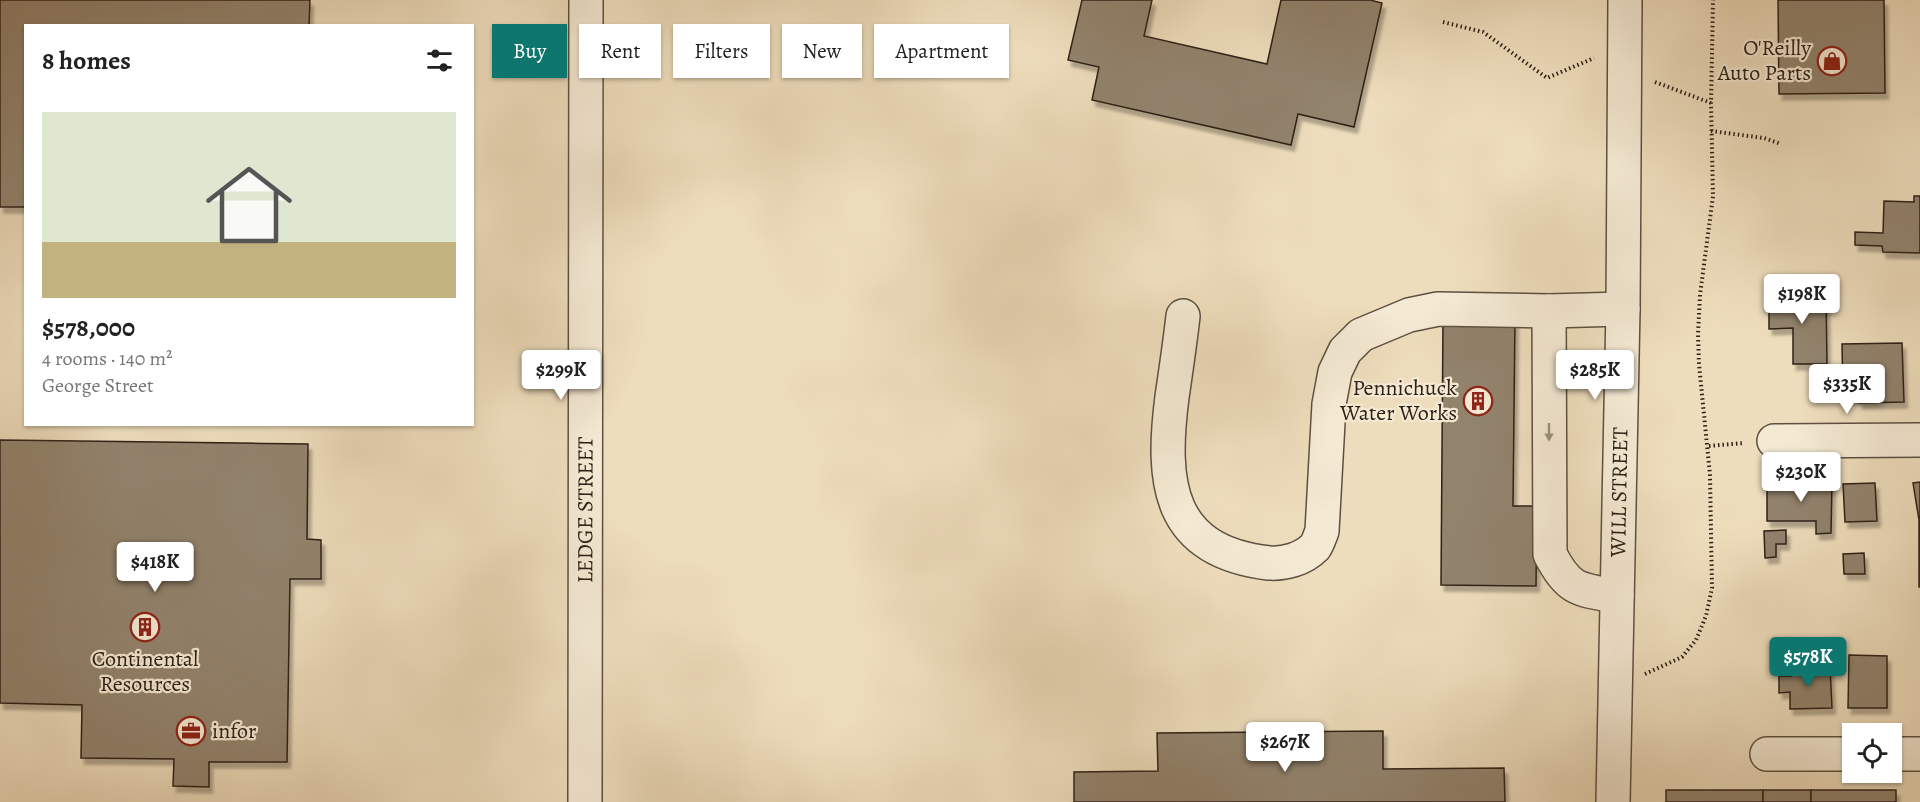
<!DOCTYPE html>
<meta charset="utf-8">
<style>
:root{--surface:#fff;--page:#f2f2f2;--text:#222;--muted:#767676;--line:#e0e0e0;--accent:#0f766e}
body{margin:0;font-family:Alegreya,serif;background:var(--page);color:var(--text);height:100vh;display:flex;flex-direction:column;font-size:22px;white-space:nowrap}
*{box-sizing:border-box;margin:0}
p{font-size:20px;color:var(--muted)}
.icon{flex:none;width:33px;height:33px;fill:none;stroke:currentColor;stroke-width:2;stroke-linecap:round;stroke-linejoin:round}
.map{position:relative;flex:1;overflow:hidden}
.panel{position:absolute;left:24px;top:24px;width:450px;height:402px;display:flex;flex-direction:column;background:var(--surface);border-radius:0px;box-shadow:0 2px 4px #0004}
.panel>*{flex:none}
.guide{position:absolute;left:492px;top:24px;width:570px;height:54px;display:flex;gap:12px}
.tools{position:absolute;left:1842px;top:723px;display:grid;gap:12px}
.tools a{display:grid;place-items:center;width:60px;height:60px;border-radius:0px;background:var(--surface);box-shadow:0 2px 4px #0004;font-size:30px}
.price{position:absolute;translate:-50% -51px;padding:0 14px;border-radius:6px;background:#fff;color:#222;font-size:20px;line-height:39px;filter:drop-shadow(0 2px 3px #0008)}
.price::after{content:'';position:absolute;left:50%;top:36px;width:18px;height:14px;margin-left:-9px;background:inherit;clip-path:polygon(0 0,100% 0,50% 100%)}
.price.current{background:var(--accent);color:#fff}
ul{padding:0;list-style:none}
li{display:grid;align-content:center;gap:12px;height:318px;padding:0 18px}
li+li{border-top:2px solid var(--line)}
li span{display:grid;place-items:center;height:186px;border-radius:0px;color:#555}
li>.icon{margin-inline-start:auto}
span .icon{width:108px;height:108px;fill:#fffc;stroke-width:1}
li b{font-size:26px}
h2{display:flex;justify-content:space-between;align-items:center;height:72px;padding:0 18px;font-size:26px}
.pill{padding:0 21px;border-radius:0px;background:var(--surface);box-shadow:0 2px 4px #0004;font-size:21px;line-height:54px}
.pill.current{background:var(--accent);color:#fff}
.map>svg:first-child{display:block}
.building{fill:#92836d;stroke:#2e2118;stroke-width:1.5;filter:url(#shadow)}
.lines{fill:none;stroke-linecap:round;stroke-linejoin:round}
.minor-casing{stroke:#5e5041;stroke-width:36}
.path{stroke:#2e2118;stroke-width:4;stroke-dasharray:1.5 3;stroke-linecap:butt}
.minor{stroke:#f4e9d3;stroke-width:33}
.oneway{fill:#9b8f7f}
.labels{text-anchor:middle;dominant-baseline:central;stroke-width:4.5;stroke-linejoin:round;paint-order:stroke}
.poi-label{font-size:22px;fill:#2e2118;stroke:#f4e9d3;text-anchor:end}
.street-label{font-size:22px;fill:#2e2118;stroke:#f4e9d3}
</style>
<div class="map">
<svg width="1920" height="802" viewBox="0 0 1920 802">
<defs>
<filter id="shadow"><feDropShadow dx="3.5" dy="6" stdDeviation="1.5" flood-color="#0004"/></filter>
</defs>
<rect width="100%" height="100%" fill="#eeddbc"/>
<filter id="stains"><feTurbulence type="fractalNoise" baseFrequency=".00333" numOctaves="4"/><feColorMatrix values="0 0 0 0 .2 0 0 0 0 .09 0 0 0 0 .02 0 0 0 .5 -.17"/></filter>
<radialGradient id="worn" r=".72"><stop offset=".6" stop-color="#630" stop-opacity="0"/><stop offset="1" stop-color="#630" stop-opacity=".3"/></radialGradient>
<g class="building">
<polygon points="0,0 310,0 309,26 26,26 26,207 0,207"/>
<polygon points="1082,0 1152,0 1144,36 1267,64 1281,0 1370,0 1382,3 1354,127 1298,114 1291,145 1092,100 1099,67 1068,60"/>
<polygon points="1778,0 1884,0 1885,93 1779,94"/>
<polygon points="1914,196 1920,196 1920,253 1883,252 1882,246 1855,245 1855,232 1883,233 1884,201 1914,202"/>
<polygon points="1826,294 1827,364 1793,364 1793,328 1769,329 1769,295"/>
<polygon points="1443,318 1515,318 1513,506 1537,506 1536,586 1441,585"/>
<polygon points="1902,343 1904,402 1859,403 1859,398 1843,398 1842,344"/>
<polygon points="0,440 308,444 307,539 321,540 321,579 290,579 287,762 209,762 209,787 173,786 174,759 81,758 82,705 0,703"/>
<polygon points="1767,482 1832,482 1831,533 1816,534 1816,521 1767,521"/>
<polygon points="1920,482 1920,587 1919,587 1919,520 1913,483"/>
<polygon points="1875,483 1877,521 1845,522 1843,484"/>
<polygon points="1786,530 1786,544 1776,544 1776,557 1765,558 1764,531"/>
<polygon points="1864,553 1865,574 1844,574 1843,554"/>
<polygon points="1849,655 1887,656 1887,708 1848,708"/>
<polygon points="1830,666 1832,708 1790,709 1790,692 1779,693 1779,676 1791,676 1791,668"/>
<polygon points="1383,731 1383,769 1504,768 1505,802 1074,802 1074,772 1158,771 1157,733"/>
<rect x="1666" y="790" width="97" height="12"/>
<rect x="1763" y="790" width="48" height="12"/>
<rect x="1811" y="790" width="85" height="12"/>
</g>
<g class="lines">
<g class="minor-casing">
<g id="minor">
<path d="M1549 311 1550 554C1568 590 1579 590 1617 596"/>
<path d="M1183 316C1180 343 1176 370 1172 397 1161 483 1167 551 1269 563 1285 564 1303 559 1315 547 1318 543 1320 536 1322 531L1329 404 1335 372 1345 351 1361 335 1409 315 1438 309 1549 311 1623 309"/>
<polyline points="1774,441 1920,440"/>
<polyline points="1767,754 1852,754"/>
<polyline points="1892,754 1920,754"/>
<path id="s1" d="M585 802 586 0"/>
<path id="s2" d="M1613 802 1623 309 1625 0"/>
</g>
</g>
<g class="path">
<polyline points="1443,22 1483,32 1547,78 1594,58"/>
<polyline points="1655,82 1711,103"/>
<polyline points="1711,131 1764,138 1781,144"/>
<polyline points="1709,446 1744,443"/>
<polyline points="1645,674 1682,657 1696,640 1706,616 1712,588 1710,475 1699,364 1698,334 1700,295 1713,196 1711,103 1713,0"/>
</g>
<use href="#minor" class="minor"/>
</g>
<defs><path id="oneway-solid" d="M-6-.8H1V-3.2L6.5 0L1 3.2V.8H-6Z" transform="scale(1.5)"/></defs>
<use class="oneway" href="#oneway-solid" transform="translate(1549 432) rotate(90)"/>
<defs>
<g id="shop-ring" transform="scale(1.5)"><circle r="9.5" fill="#f4e9d3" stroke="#8f2418" stroke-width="1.5"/><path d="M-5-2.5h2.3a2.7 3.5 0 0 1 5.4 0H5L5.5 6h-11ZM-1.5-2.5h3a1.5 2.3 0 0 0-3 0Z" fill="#8f2418"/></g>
<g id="building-ring" transform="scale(1.5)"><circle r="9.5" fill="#f4e9d3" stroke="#8f2418" stroke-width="1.5"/><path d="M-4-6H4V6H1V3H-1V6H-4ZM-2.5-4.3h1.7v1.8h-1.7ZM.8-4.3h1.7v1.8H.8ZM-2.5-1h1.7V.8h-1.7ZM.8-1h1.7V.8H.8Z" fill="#8f2418"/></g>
<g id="office-ring" transform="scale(1.5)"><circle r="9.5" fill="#f4e9d3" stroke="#8f2418" stroke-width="1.5"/><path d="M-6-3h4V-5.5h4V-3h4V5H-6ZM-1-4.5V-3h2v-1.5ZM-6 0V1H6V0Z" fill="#8f2418"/></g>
</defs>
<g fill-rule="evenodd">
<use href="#shop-ring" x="1832" y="61"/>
<use href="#building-ring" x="1478" y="401"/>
<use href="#building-ring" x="145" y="627"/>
<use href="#office-ring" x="191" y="731"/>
</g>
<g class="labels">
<g class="poi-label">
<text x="1811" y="48">O'Reilly<tspan x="1811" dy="25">Auto Parts</tspan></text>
<text x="1457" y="388">Pennichuck<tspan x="1457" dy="25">Water Works</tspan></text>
<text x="145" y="659" text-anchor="middle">Continental<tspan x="145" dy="25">Resources</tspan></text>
<text x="212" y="731" text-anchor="start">infor</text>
</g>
<g class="street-label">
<text stroke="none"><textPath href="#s2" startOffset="310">WILL STREET</textPath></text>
<text stroke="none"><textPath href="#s1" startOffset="292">LEDGE STREET</textPath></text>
</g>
</g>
<rect width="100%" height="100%" filter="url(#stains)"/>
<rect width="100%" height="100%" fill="url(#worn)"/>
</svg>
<div class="tools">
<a><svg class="icon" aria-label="locate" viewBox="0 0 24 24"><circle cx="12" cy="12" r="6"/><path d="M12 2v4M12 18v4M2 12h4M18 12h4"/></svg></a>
</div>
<b class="price" style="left:1802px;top:325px">$198K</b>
<b class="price" style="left:561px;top:401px">$299K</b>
<b class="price" style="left:1595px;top:401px">$285K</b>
<b class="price" style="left:1847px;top:415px">$335K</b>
<b class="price" style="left:1801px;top:503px">$230K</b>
<b class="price" style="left:155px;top:593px">$418K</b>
<b class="price current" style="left:1808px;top:688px">$578K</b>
<b class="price" style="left:1285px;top:773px">$267K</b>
<div class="guide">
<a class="pill current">Buy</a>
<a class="pill">Rent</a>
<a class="pill">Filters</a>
<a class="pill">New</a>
<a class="pill">Apartment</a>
</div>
<section class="panel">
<h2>8 homes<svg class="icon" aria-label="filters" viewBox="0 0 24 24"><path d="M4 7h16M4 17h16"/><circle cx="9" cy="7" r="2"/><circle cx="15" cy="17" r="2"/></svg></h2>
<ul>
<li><span style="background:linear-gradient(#dfe7d0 70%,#c2b280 0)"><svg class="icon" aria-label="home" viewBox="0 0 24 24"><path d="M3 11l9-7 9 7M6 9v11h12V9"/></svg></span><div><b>$578,000</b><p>4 rooms · 140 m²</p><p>George Street</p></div></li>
</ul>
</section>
</div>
